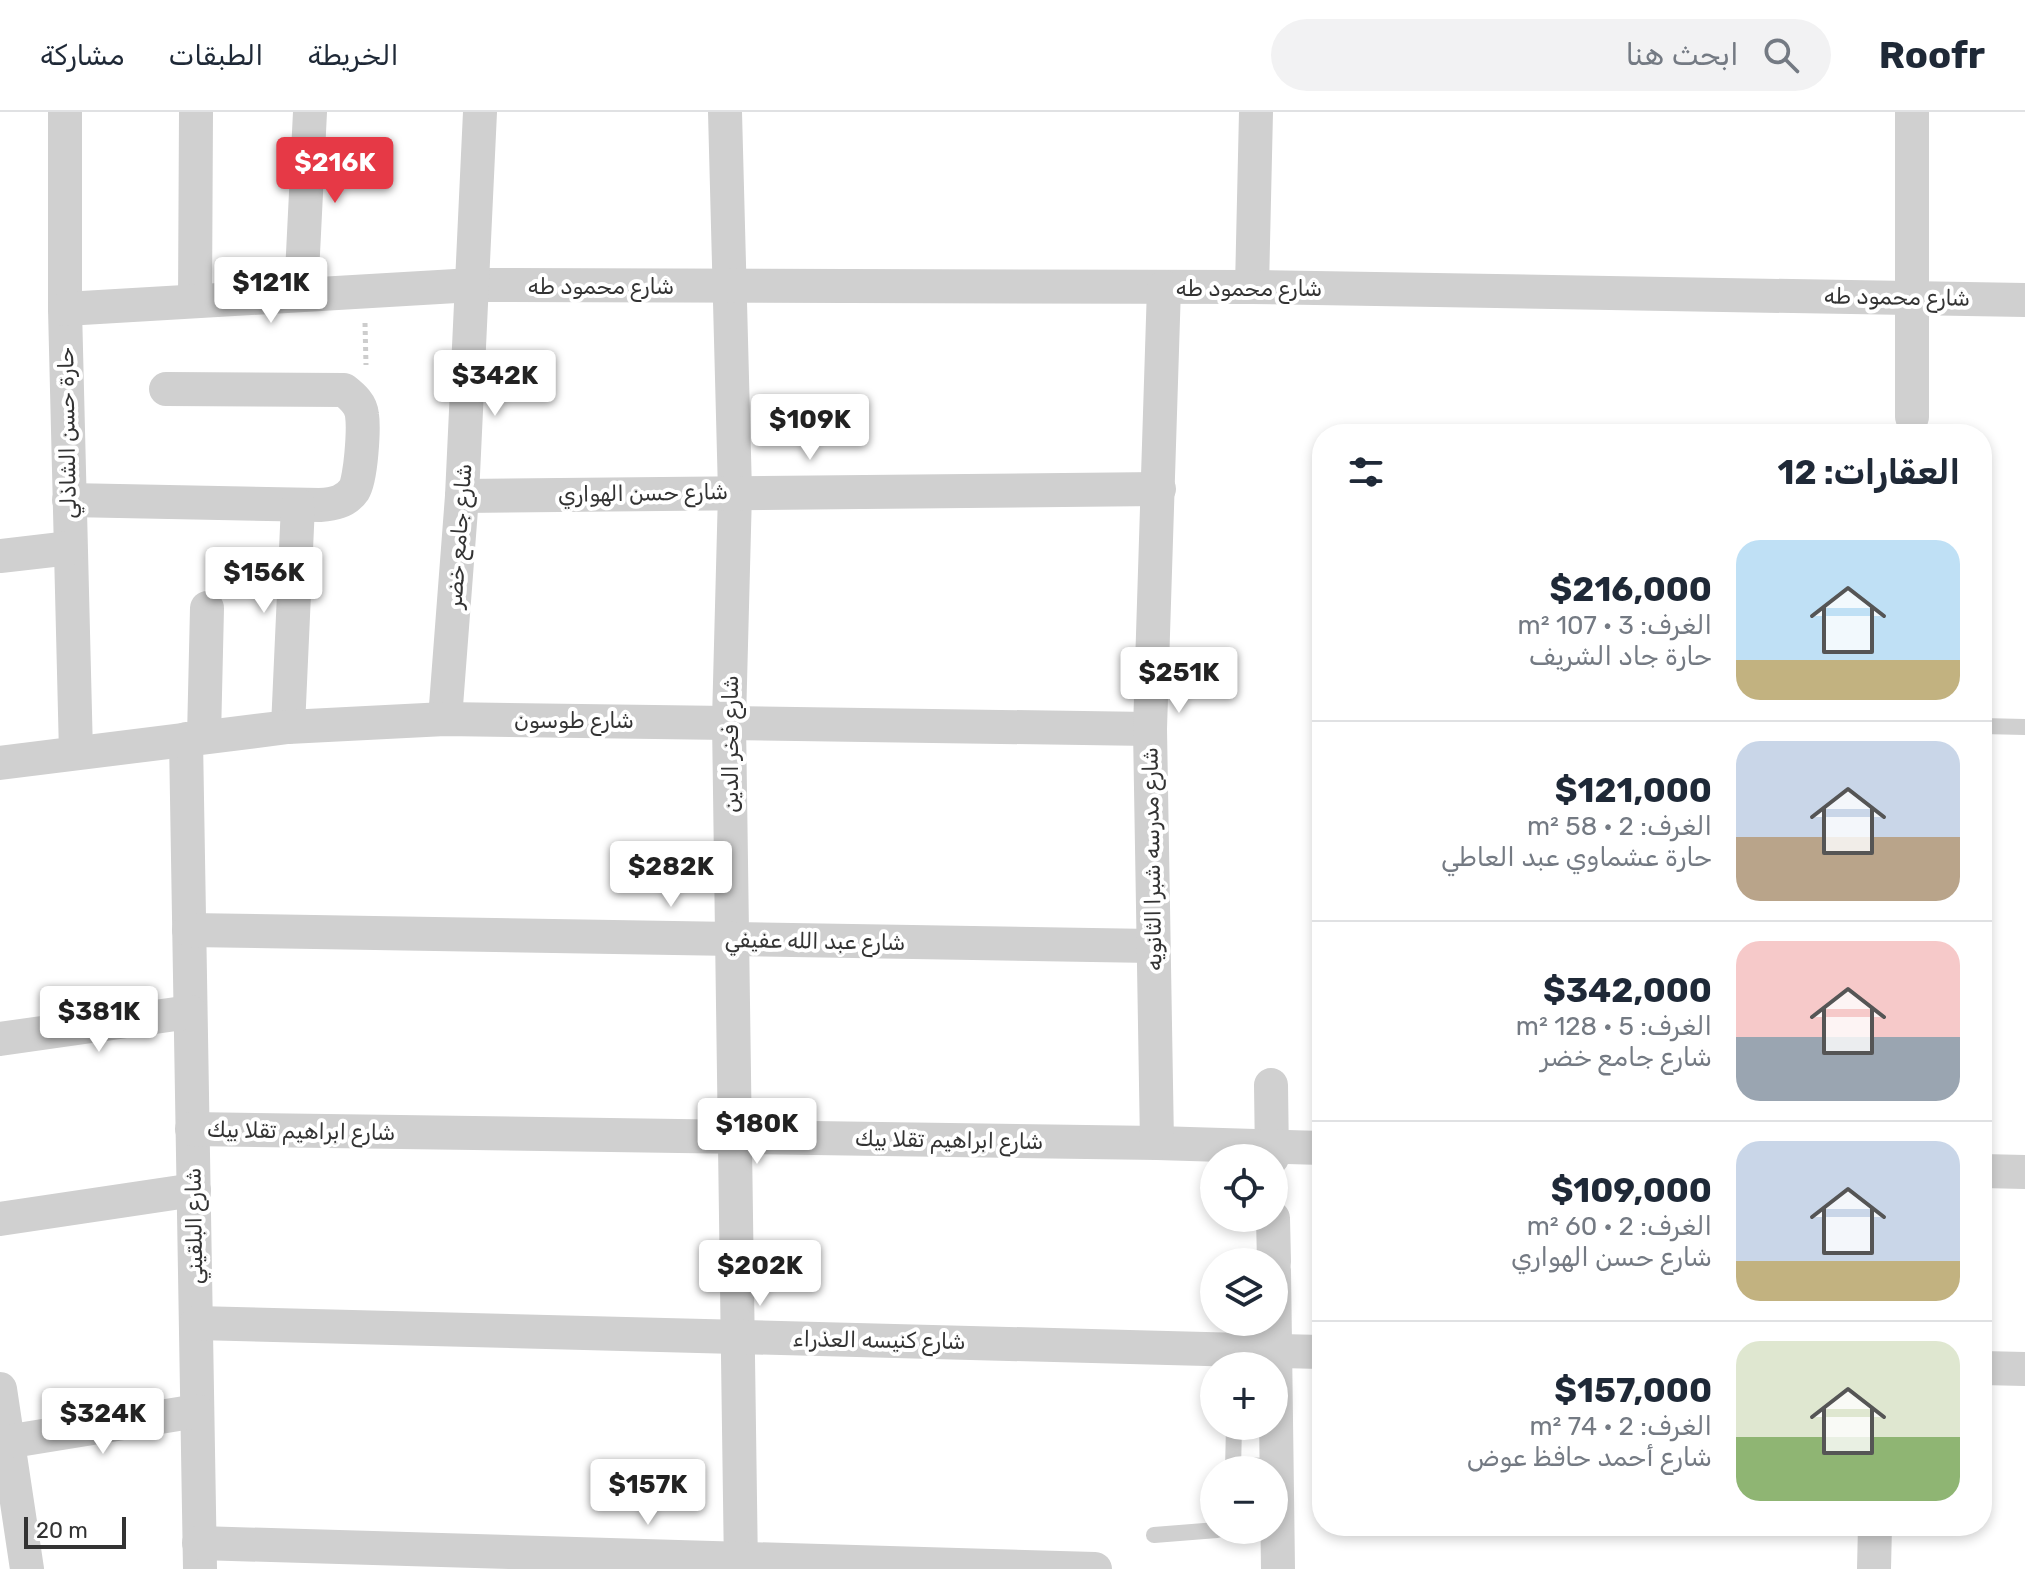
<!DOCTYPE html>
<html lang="ar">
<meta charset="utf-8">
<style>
:root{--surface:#fff;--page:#f2f2f3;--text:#1f2937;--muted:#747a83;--line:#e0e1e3;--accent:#e63946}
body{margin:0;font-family:Rubik,"Noto Naskh Arabic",sans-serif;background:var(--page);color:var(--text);direction:rtl;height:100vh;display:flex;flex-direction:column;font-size:30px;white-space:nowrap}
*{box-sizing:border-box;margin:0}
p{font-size:26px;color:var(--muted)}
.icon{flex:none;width:44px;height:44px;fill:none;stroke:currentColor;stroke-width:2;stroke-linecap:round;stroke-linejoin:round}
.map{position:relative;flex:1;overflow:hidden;direction:ltr}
.panel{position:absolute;left:1312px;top:312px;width:680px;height:1112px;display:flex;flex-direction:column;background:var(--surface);border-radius:32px;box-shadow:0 4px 12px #0003;direction:rtl}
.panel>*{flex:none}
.fabs{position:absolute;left:1200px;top:1032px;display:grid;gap:16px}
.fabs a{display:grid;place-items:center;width:88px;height:88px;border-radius:50%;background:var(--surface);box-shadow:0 4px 12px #0003;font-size:40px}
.scale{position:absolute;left:24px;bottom:20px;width:102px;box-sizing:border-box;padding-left:8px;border:4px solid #333;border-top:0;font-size:22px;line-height:28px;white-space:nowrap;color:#333;-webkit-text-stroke:6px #fff;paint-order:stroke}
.price{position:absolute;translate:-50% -68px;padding:0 18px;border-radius:8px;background:#fff;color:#222;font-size:26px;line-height:52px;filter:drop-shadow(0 2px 4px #0008)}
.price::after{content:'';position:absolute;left:50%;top:48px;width:24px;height:18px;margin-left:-12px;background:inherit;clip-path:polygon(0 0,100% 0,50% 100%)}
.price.active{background:var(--accent);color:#fff}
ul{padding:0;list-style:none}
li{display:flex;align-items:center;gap:24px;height:200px;padding:0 32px}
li+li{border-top:2px solid var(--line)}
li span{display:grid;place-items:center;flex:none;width:224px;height:160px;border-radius:24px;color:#555}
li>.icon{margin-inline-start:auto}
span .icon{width:96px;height:96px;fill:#fffc;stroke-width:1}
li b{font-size:34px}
h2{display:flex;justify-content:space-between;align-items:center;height:96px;padding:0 32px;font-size:34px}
header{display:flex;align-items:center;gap:48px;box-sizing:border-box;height:112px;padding:0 40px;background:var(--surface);border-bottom:2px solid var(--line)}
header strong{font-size:38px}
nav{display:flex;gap:44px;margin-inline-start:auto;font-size:28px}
.search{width:560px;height:72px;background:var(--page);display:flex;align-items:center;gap:20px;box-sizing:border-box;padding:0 28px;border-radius:44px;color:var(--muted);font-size:30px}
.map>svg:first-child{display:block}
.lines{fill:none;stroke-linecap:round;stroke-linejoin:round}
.path{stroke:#cdcdcd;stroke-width:5;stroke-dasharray:4 4;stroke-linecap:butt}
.service{stroke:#d0d0d0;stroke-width:16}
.minor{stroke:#d0d0d0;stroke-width:34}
.labels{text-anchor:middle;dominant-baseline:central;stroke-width:8;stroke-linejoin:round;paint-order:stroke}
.street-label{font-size:22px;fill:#333;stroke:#fff}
</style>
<header>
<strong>Roofr</strong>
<div class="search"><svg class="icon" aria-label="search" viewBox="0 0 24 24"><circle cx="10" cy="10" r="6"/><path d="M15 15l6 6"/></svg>ابحث هنا</div>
<nav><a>الخريطة</a><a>الطبقات</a><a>مشاركة</a></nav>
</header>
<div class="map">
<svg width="2025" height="1457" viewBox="0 0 2025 1457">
<rect width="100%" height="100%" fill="#fff"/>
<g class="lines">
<polyline class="path" points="365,211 366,253"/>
<g class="service">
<polyline points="1982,614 2025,615"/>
<polyline points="1212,1279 1214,1280"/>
<polyline points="1233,1353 1277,1354"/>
<polyline points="1233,1358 1234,1314"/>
<polyline points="1154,1423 1217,1418"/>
</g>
<g class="minor">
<polyline points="65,0 65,197 76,641"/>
<polyline points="725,0 735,380 729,609 741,1457"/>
<polyline points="1252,175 1256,0"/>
<polyline points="301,182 310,0"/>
<polyline points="195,189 196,0"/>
<polyline points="65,197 473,173 1252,175 2025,188"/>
<polyline points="1912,305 1912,0"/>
<polyline points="462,384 1159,377"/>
<path d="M69 388 320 393C333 392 346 390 354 378 361 367 364 317 362 303 361 292 353 285 344 278L166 277"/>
<polyline points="0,444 70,436"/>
<polyline points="445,607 462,384 480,0"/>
<polyline points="288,615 298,393"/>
<polyline points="204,625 207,496"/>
<polyline points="186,627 200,1457"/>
<polyline points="0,651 288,615 445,607 1150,617"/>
<polyline points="189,818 1153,834"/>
<polyline points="0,927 190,900"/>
<polyline points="1271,973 1272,1046"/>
<polyline points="192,1017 1157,1031 1322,1036"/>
<polyline points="1157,1031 1150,617 1164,175"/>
<polyline points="1982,1059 2025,1060"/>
<polyline points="1273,1106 1274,1150"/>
<polyline points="0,1107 194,1078"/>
<polyline points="1274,1158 1278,1457"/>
<polyline points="196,1211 1322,1240"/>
<polyline points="1982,1256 2025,1257"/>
<polyline points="0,1277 27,1457"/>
<polyline points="0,1331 197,1299"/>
<polyline points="199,1431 1095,1457"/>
<polyline points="1874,1457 1875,1414"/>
</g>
</g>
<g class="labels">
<g class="street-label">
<text x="601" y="174">شارع محمود طه</text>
<text x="1249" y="176">شارع محمود طه</text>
<text transform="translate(1897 185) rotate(1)">شارع محمود طه</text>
<text transform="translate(67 321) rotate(-91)">حارة حسن الشاذلي</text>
<text transform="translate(643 381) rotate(-1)">شارع حسن الهواري</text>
<text transform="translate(459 424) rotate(-86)">شارع جامع خضر</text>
<text x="574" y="608">شارع طوسون</text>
<text transform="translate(730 632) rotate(-90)">شارع فخر الدين</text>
<text transform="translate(1152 747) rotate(-91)">شارع مدرسه شبرا الثانويه</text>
<text transform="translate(815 829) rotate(1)">شارع عبد الله عفيفي</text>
<text transform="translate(301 1019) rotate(1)">شارع ابراهيم تقلا بيك</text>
<text transform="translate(949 1028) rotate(1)">شارع ابراهيم تقلا بيك</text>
<text transform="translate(194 1114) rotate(-91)">شارع البلقيني</text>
<text transform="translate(879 1228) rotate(1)">شارع كنيسه العذراء</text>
</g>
</g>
</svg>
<div class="fabs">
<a><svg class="icon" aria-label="locate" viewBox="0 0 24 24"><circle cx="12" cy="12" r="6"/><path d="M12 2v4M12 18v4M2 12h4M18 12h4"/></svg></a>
<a><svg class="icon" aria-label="layers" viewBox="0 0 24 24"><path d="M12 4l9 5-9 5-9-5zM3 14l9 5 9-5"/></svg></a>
<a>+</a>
<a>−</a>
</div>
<div class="scale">20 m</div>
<b class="price active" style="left:335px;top:93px">$216K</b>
<b class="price" style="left:271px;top:213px">$121K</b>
<b class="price" style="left:495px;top:306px">$342K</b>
<b class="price" style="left:810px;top:350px">$109K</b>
<b class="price" style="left:264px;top:503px">$156K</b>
<b class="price" style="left:1179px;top:603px">$251K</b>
<b class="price" style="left:671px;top:797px">$282K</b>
<b class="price" style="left:99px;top:942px">$381K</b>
<b class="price" style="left:757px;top:1054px">$180K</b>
<b class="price" style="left:760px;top:1196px">$202K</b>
<b class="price" style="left:103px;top:1344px">$324K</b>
<b class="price" style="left:648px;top:1415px">$157K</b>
<section class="panel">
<h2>العقارات: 12<svg class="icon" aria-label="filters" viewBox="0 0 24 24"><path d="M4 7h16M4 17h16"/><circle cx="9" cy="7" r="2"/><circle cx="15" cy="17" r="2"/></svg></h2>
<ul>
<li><span style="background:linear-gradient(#bfe0f5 75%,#c2b280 0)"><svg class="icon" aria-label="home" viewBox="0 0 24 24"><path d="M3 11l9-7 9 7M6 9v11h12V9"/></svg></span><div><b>$216,000</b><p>الغرف: 3 · 107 m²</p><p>حارة جاد الشريف</p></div></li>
<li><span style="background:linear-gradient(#c9d6e8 60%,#b9a48a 0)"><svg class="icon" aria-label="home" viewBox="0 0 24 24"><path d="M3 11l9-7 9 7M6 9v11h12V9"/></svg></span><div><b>$121,000</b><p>الغرف: 2 · 58 m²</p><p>حارة عشماوي عبد العاطي</p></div></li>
<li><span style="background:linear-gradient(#f6c9c9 60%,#9aa5b1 0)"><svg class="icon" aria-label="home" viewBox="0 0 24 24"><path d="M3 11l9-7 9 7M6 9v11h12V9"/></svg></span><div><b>$342,000</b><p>الغرف: 5 · 128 m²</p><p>شارع جامع خضر</p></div></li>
<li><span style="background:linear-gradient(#c9d6e8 75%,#c2b280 0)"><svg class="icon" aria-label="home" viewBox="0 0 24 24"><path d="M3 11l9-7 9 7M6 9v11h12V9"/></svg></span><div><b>$109,000</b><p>الغرف: 2 · 60 m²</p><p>شارع حسن الهواري</p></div></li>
<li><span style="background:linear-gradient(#dfe7d0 60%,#8fb573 0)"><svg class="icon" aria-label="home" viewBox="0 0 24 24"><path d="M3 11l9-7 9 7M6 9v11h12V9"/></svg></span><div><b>$157,000</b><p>الغرف: 2 · 74 m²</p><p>شارع أحمد حافظ عوض</p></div></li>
</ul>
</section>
</div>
